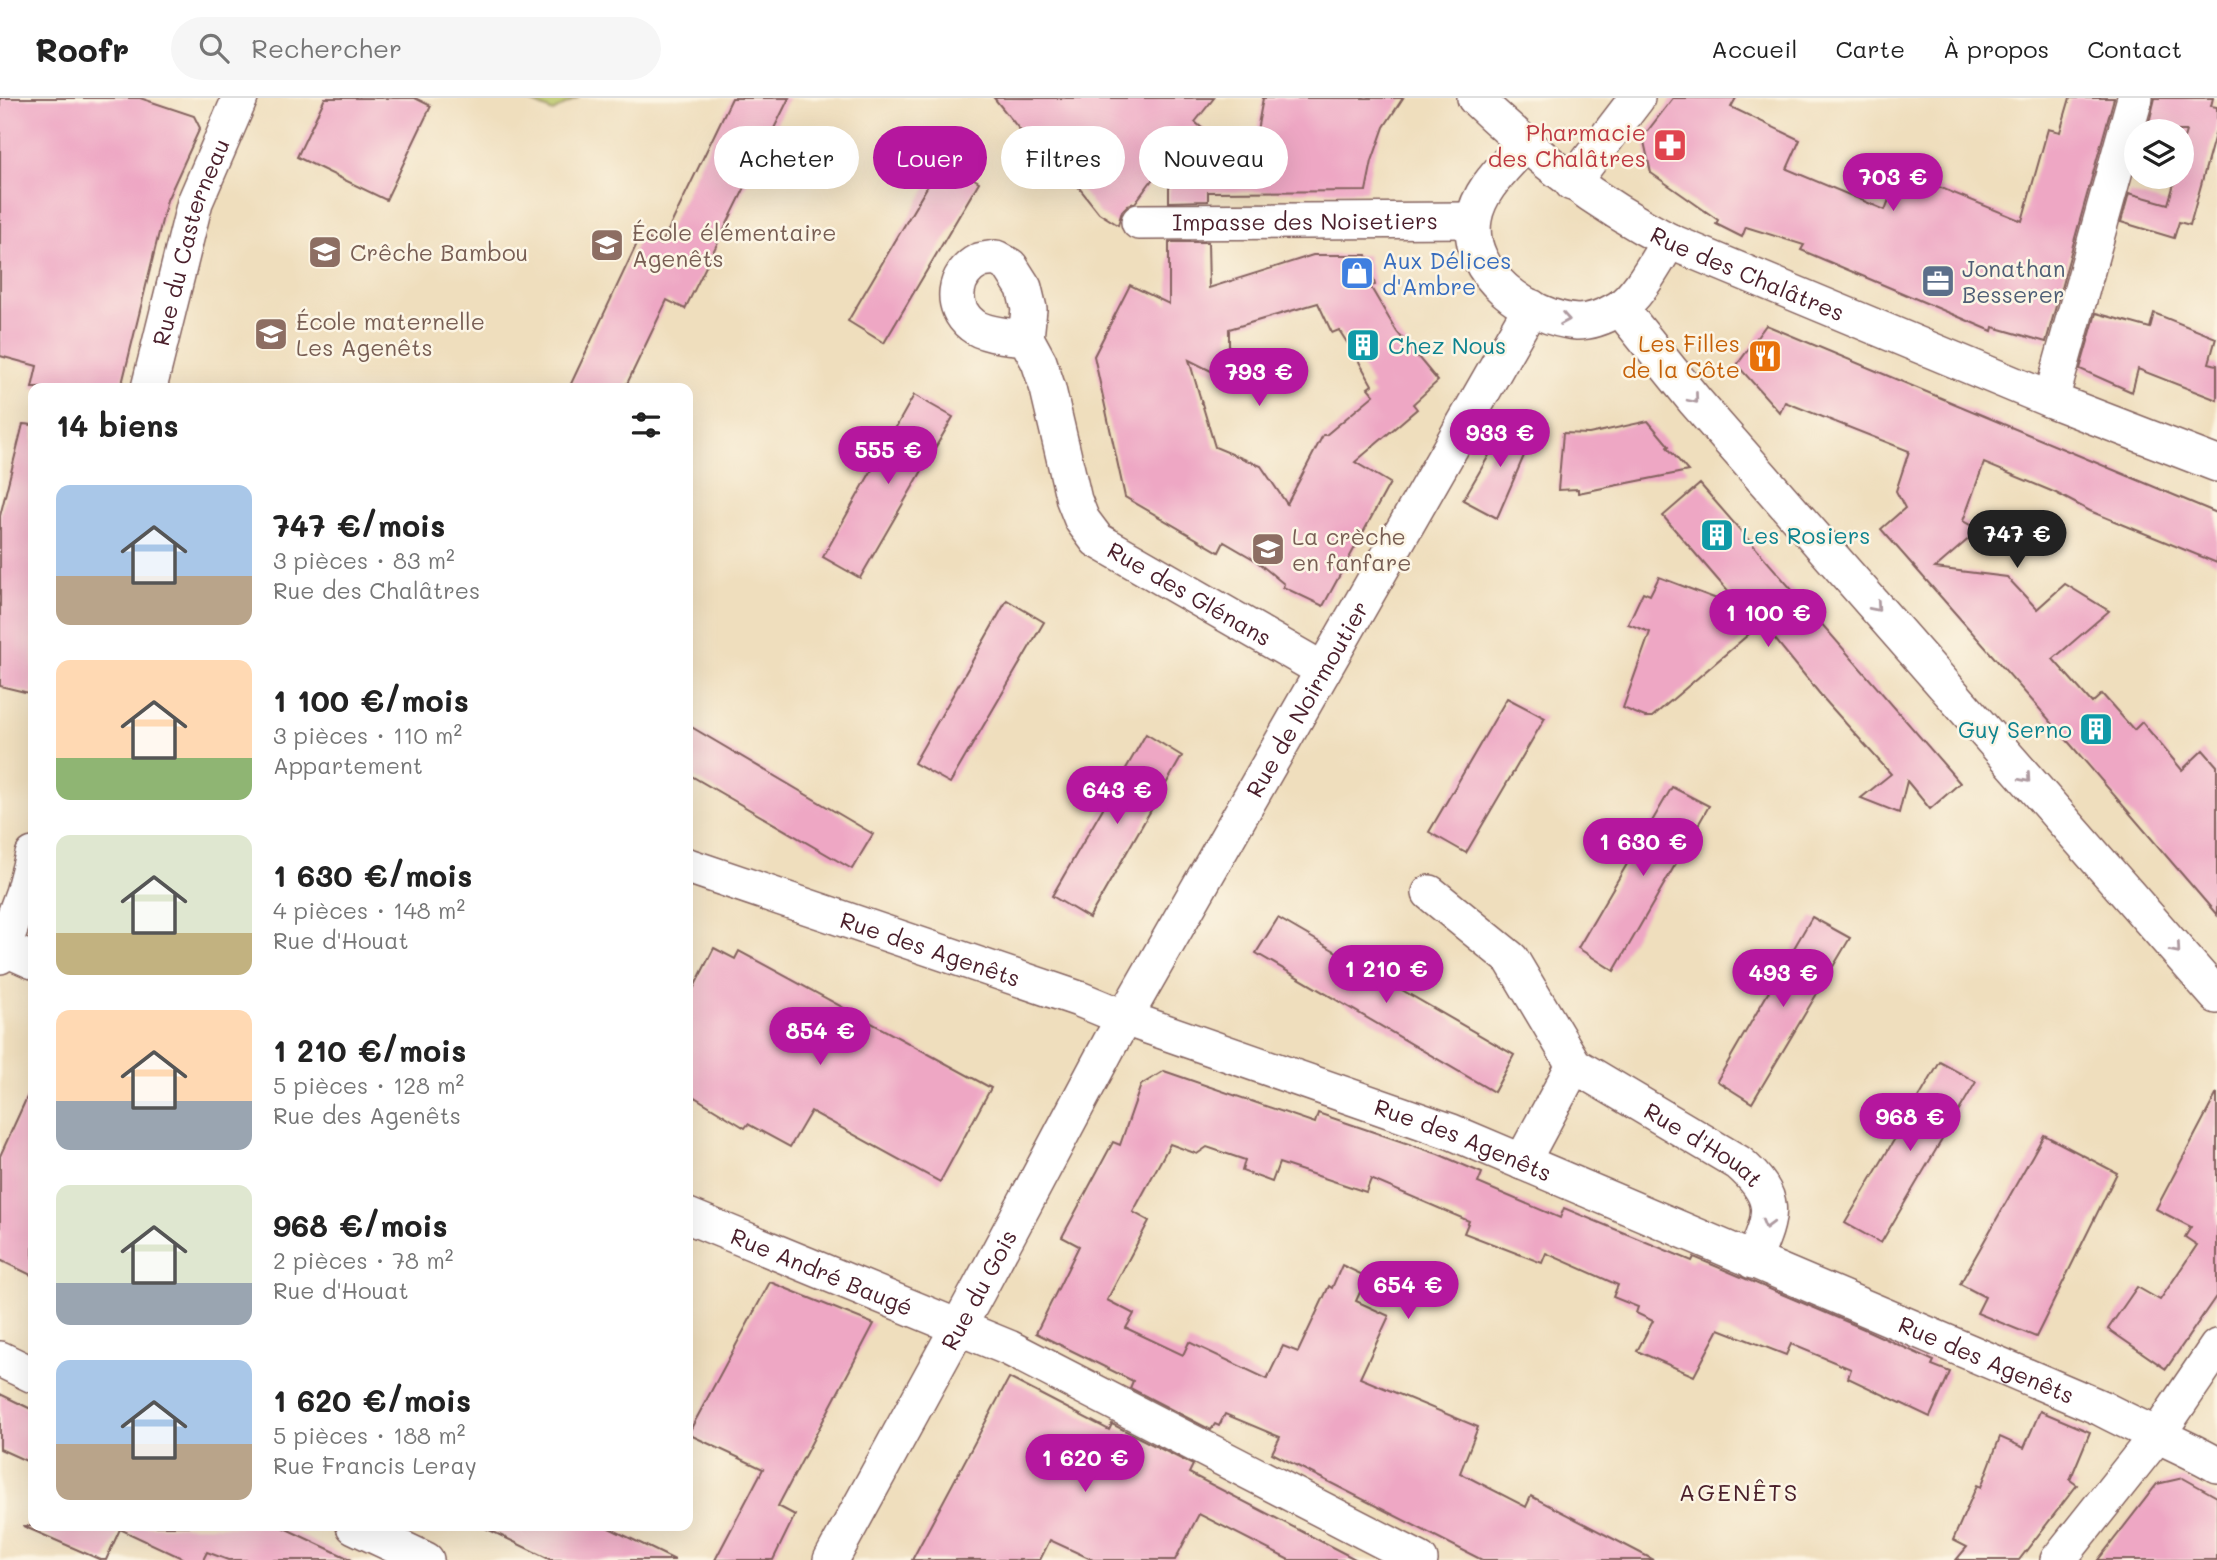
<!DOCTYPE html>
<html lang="fr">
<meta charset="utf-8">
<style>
:root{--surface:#fff;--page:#f6f6f6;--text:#222;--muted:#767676;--line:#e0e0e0;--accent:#b5179e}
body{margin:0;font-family:Mali,sans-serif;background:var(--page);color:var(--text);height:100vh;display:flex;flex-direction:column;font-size:26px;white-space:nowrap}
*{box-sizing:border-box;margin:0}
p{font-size:23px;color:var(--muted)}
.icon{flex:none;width:38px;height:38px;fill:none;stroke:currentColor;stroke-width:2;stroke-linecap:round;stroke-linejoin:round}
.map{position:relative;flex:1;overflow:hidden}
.panel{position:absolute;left:28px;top:285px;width:665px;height:1148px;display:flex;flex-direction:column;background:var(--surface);border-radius:14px;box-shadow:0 7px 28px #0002}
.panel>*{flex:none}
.top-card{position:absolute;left:714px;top:28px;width:665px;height:63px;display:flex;gap:14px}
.controls{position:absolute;left:2124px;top:21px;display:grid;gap:14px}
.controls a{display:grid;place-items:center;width:70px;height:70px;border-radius:50%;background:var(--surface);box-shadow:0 7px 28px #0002;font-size:35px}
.price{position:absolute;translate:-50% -60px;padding:0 16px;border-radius:24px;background:var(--accent);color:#fff;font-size:23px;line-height:46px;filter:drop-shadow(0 2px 4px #0008)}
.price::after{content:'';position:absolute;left:50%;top:42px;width:21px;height:16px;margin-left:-10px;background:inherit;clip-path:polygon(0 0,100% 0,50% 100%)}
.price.on{background:#222;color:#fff}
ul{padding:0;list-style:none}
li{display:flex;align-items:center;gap:21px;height:175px;padding:0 28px}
li span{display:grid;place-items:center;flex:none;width:196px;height:140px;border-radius:14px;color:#555}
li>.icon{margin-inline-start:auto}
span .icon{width:84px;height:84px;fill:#fffc;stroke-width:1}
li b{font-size:30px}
h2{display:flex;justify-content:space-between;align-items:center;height:84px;padding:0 28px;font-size:30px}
.chip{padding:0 24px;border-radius:32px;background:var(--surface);box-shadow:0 7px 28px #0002;font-size:24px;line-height:63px}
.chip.on{background:var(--accent);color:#fff}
header{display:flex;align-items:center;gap:42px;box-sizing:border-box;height:98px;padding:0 35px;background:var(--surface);border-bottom:2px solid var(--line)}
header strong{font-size:33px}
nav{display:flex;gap:38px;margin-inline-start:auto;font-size:24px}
.search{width:490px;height:63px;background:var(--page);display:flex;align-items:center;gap:18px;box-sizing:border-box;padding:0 24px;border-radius:38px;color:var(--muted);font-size:26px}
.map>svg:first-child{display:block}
.green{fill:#bbc86a;stroke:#82744a;stroke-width:2}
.building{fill:#eea7c4;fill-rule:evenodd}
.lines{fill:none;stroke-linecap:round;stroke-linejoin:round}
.street-casing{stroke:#84625e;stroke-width:38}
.street{stroke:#fff;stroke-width:35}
.oneway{stroke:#ae9aa0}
.labels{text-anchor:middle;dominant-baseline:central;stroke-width:5;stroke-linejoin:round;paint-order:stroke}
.health-label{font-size:23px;fill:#be3a42;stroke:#fcf5e5;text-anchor:end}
.street-label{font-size:23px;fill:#4a1f2b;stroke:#fcf5e5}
.education-label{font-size:23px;fill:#785e54;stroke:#fcf5e5;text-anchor:start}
.shop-label{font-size:23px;fill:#366cbe;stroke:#fcf5e5;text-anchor:start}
.service-label{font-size:23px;fill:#4e5e75;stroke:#fcf5e5;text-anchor:start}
.food-label{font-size:23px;fill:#c56008;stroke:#fcf5e5;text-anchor:end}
.culture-label{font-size:23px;fill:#0d838f;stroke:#fcf5e5;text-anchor:start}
.neighbourhood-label{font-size:24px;letter-spacing:2px;fill:#4a1f2b;stroke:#fcf5e5}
</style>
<header>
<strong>Roofr</strong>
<div class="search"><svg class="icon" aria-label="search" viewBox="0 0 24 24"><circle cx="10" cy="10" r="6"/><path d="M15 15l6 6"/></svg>Rechercher</div>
<nav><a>Accueil</a><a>Carte</a><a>À propos</a><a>Contact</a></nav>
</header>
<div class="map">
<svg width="2217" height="1462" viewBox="0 0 2217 1462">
<rect width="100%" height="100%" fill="#fcf5e5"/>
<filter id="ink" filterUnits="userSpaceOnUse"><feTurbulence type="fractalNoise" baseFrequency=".0143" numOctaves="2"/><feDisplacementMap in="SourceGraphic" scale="14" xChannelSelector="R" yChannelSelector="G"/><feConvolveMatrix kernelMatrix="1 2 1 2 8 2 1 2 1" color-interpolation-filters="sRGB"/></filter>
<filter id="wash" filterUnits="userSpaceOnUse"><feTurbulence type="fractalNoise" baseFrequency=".00686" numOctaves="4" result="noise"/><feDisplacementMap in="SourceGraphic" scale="28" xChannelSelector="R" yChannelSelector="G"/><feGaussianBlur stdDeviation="1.57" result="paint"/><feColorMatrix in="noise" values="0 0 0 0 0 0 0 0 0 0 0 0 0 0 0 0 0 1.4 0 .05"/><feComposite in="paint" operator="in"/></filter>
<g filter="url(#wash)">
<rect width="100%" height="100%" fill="#efdebd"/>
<polygon class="green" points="522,0 577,0 553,14"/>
<g id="blocks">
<g class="building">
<polygon points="0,0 140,0 194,18 200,30 167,102 121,290 32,290 37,268 0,258"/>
<polygon points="325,0 415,0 431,8 386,102 297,59"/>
<polygon points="732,0 789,0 685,211 667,202 625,290 569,290 641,137 661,147"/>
<polygon points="994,0 1214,0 1195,24 1250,71 1263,0 1403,0 1384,29 1372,63 1366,93 1208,94 1208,103 1169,104 1169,59 1135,105 1128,107 1122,113 1118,127 1099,115 1054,58 1046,64"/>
<polygon points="1673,0 1736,0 1731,9 1800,42 1787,71 1885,112 1900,73 2022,123 2048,31 2060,34 2070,0 2114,0 2046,244 1993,229 1992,233 1801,152 1804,147 1746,129 1742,139 1716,126 1718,122 1651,75 1643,39"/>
<polygon points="2155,0 2213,0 2211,8 2217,9 2217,29 2190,127 2179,124 2174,140 2121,124 2129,95 2168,106 2176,79 2182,79 2182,47 2186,33 2147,33"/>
<polygon points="943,62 979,84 884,245 848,223"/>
<path d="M1169 144H1208L1209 190 1313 157H1367L1375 187 1370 188 1397 234 1438 283 1413 306 1417 311 1355 364 1390 385 1323 508 1283 489 1284 486 1255 462 1224 444 1219 454 1125 399 1094 258 1130 187 1169 206ZM1318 205 1332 235 1339 232 1357 260 1372 287 1368 290 1374 297 1326 337H1323L1287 406 1261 368 1215 349 1189 262 1229 282V231Z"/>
<polygon points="2096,215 2150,230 2154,215 2216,240 2209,265 2217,267 2217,302 2138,271 2132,294 2080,271"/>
<polygon points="1766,227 2217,415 2217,465 2090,413 2056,395 1984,365 1963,423 1979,432 1935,470 2007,479 2037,511 2065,486 2109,513 2053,561 2092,605 2102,596 2134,632 2142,624 2182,672 2203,652 2217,668 2217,817 2059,633 1881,431 1905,410 1896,393 1909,353 1785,304 1780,315 1737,267"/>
<polygon points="914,297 953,319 860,480 823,459"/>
<polygon points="1509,323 1536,330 1497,420 1463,402"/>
<polygon points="1648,323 1669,348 1667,349 1688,373 1578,395 1578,391 1558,392 1563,335 1589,336"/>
<polygon points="23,326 33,327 33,596 0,588 0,418"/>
<polygon points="1700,386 1960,685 1930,711 1907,683 1899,715 1861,700 1891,676 1824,601 1762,525 1652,619 1645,619 1623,610 1650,534 1628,526 1643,494 1650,497 1659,479 1743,511 1663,418"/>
<polygon points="1007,502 1044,524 950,685 914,665"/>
<polygon points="1507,600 1545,620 1466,755 1429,734"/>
<polygon points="688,627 873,736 852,771 688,676"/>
<polygon points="1146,636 1182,658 1089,820 1052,798"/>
<polygon points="1672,689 1709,708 1614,873 1578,850"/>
<polygon points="1812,819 1850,840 1752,1005 1717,983"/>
<polygon points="1278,820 1514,957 1494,994 1256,855"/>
<polygon points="714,850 735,861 739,853 991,990 940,1084 811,1013 790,1049 748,1026 745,1030 688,995 688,901"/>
<polygon points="1940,964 1976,984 1881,1145 1845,1125"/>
<polygon points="1164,973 1315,1025 1318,1015 1438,1056 1482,1075 1478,1085 1560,1120 1564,1110 1692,1163 1694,1159 1864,1231 1934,1263 1932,1267 1950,1274 1930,1319 1848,1280 1851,1271 1791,1246 1786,1257 1719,1231 1694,1278 1637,1253 1653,1223 1636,1215 1638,1209 1613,1199 1618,1187 1546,1155 1542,1165 1464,1135 1469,1123 1371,1081 1366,1094 1279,1065 1272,1084 1242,1073 1245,1062 1207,1049 1197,1056 1170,1046 1133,1114 1149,1123 1107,1202 1134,1216 1126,1230 1183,1257 1189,1244 1267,1281 1283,1248 1298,1254 1329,1188 1332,1190 1342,1167 1367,1179 1356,1203 1389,1218 1360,1280 1478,1329 1460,1375 1526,1409 1531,1398 1654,1462 1482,1462 1272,1355 1280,1339 1225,1316 1219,1328 1215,1326 1211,1332 1130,1290 1133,1283 1036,1235 1079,1148 1062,1139 1113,1044 1120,1047 1141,987"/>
<polygon points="33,986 33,1178 0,1162 0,1058"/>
<polygon points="2217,995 2217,1197 2166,1271 2108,1231 2137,1189 2160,1202 2197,1147 2185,1139 2191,1129 2156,1111"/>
<polygon points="2044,1037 2117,1075 2036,1239 1977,1215 1985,1199 1960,1186"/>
<polygon points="770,1184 874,1226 778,1408 795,1417 773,1462 715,1462 763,1371 688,1336"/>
<polygon points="1009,1280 1109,1332 1112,1326 1193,1367 1189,1375 1357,1462 1289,1462 1199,1416 1175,1462 1093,1462 1050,1442 1040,1462 912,1462"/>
<polygon points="0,1296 33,1312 33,1366 0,1351"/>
<polygon points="2040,1313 2090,1334 2070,1382 2077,1387 2019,1462 1956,1462 1967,1449 1953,1442 1977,1387 1981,1389 2000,1339 2024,1350"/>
<polygon points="2183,1380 2217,1399 2217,1462 2098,1462 2157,1386"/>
<polygon points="23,1428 280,1428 352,1462 228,1462 207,1454 203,1462 186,1462 120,1431 106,1462 101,1462"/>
<polygon points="481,1428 605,1428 675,1462 551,1462"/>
</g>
</g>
</g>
<g filter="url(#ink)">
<use href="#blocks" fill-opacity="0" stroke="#84625e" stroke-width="2"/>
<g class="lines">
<g class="street-casing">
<g id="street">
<path id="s1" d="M1475 0C1538 60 1592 103 1669 143L2051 302 2217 366"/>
<path d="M1524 47C1505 69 1479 91 1474 121 1465 175 1530 221 1577 224 1590 224 1606 218 1618 211 1638 199 1656 164 1669 143"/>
<polyline points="1572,85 1637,0"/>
<path id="s2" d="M1139 124 1473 122"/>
<polyline points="1620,210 1695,303 2217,898"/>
<path id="s3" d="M1026 240C1010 238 984 237 972 227 949 209 953 176 979 163 984 161 991 161 996 160L1010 168 1024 190 1029 211 1026 240 1039 264 1048 291 1074 402 1082 422 1097 442 1323 572"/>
<path id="s4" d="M149 290 195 104 240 0"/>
<polyline points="2051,302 2135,0"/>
<path id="s5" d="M688 768 1079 901 1125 920 1452 1034 2101 1310C2140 1331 2179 1345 2217 1367"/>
<path id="s6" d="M1430 795 1511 861 1574 967 1739 1065C1780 1101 1772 1117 1753 1163"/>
<polyline points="4,850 33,863"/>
<polyline points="0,858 23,795 33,757"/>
<polyline points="1522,1064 1574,967"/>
<path id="s7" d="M688 1118 1009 1250 1420 1462"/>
<polyline points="0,1261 33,1277"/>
<polyline points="354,1428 426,1462"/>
<path id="s8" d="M831 1462 978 1193 1110 945 1531 209"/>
<polyline points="2058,1462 2158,1336 2217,1249"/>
</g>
</g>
<use href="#street" class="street"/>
</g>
<defs><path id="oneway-chevron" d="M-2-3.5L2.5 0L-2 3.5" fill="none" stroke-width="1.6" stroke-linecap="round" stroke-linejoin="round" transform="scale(1.75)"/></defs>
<g class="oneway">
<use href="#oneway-chevron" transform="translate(1565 221) rotate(10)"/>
<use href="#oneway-chevron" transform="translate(1694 301) rotate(50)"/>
<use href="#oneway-chevron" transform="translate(1876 509) rotate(49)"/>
<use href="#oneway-chevron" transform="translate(2026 680) rotate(49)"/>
<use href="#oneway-chevron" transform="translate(2176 851) rotate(49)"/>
<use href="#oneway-chevron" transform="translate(1767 1126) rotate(105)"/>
</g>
</g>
<defs>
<g id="pharmacy-square" transform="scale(1.75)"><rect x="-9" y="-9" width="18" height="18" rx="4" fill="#e0444e" stroke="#fcf5e5"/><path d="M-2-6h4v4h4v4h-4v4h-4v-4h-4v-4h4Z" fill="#fff"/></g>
<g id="school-square" transform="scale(1.75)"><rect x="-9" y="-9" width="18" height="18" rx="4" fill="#8d6e63" stroke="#fcf5e5"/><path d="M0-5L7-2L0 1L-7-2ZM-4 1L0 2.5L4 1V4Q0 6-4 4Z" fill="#fff"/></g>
<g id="shop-square" transform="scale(1.75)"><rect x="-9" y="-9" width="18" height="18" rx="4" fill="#3f7fe0" stroke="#fcf5e5"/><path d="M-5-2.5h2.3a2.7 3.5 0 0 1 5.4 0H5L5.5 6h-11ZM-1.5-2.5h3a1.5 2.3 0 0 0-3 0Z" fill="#fff"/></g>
<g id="office-square" transform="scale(1.75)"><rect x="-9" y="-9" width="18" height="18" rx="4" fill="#5c6f8a" stroke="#fcf5e5"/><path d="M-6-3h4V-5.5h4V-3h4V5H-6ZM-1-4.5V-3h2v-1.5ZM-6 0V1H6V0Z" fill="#fff"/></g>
<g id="building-square" transform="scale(1.75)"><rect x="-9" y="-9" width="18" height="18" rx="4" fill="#0f9aa8" stroke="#fcf5e5"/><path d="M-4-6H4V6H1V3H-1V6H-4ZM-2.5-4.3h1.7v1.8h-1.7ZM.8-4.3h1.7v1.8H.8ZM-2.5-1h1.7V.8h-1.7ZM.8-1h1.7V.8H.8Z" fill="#fff"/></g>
<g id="restaurant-square" transform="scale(1.75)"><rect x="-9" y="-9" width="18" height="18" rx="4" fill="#e8710a" stroke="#fcf5e5"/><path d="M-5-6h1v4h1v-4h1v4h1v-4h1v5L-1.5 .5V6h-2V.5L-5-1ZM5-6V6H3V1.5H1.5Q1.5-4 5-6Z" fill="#fff"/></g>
</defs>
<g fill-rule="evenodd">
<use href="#pharmacy-square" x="1670" y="47"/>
<use href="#school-square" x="607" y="147"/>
<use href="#school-square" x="325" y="154"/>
<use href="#shop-square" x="1357" y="175"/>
<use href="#office-square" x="1938" y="183"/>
<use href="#school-square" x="271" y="236"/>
<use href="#building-square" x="1363" y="247"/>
<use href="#restaurant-square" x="1765" y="258"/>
<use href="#building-square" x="1717" y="437"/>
<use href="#school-square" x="1268" y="451"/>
<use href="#building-square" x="2096" y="631"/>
</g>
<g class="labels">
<g class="health-label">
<text x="1646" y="34">Pharmacie<tspan x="1646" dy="26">des Chalâtres</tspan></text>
</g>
<g class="street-label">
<text stroke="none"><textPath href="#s2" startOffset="166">Impasse des Noisetiers</textPath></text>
<text stroke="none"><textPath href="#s4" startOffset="152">Rue du Casterneau</textPath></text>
<text stroke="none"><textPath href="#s1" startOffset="327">Rue des Chalâtres</textPath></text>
<text stroke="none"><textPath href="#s3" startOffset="567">Rue des Glénans</textPath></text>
<text stroke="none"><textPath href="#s8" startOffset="984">Rue de Noirmoutier</textPath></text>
<text stroke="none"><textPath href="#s5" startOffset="256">Rue des Agenêts</textPath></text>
<text stroke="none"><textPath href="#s5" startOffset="822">Rue des Agenêts</textPath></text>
<text stroke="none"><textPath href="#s6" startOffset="380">Rue d'Houat</textPath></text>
<text stroke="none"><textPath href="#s7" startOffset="145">Rue André Baugé</textPath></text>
<text stroke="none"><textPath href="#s8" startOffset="308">Rue du Gois</textPath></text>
<text stroke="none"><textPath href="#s5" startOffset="1390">Rue des Agenêts</textPath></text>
</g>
<g class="education-label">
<text x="632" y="134">École élémentaire<tspan x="632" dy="26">Agenêts</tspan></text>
<text x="350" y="154">Crêche Bambou</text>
<text x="296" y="223">École maternelle<tspan x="296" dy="26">Les Agenêts</tspan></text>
<text x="1292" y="438">La crèche<tspan x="1292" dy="26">en fanfare</tspan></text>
</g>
<g class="shop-label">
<text x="1382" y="162">Aux Délices<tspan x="1382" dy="26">d'Ambre</tspan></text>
</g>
<g class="service-label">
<text x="1962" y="170">Jonathan<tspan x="1962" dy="26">Besserer</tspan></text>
</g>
<g class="food-label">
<text x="1740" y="245">Les Filles<tspan x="1740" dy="26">de la Côte</tspan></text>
</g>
<g class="culture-label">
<text x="1388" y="247">Chez Nous</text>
<text x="1742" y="437">Les Rosiers</text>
<text x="2072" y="631" text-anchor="end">Guy Serno</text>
</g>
<g class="neighbourhood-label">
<text x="1739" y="1393">AGENÊTS</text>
</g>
</g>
</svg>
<div class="controls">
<a><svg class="icon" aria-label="layers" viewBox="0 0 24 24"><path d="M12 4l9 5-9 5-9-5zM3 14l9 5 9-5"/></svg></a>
</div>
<b class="price" style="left:1893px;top:115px">703 €</b>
<b class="price" style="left:1259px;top:310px">793 €</b>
<b class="price" style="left:1500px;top:371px">933 €</b>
<b class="price" style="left:888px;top:388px">555 €</b>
<b class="price on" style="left:2017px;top:472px">747 €</b>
<b class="price" style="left:1768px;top:551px">1 100 €</b>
<b class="price" style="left:1117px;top:728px">643 €</b>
<b class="price" style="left:1643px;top:780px">1 630 €</b>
<b class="price" style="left:1386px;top:907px">1 210 €</b>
<b class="price" style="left:1783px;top:911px">493 €</b>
<b class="price" style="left:820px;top:969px">854 €</b>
<b class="price" style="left:1910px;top:1055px">968 €</b>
<b class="price" style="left:1408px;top:1223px">654 €</b>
<b class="price" style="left:1085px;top:1396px">1 620 €</b>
<div class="top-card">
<a class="chip">Acheter</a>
<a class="chip on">Louer</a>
<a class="chip">Filtres</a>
<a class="chip">Nouveau</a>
</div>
<section class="panel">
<h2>14 biens<svg class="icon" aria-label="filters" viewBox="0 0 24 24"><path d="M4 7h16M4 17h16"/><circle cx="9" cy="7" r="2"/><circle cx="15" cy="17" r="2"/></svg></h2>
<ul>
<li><span style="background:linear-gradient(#a9c7e8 65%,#b9a48a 0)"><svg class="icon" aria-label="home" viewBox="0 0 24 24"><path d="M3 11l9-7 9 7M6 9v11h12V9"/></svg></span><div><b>747 €/mois</b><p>3 pièces · 83 m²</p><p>Rue des Chalâtres</p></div></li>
<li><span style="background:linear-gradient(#ffd9b3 70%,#8fb573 0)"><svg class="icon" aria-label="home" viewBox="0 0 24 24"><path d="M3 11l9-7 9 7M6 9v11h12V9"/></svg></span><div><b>1 100 €/mois</b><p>3 pièces · 110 m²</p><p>Appartement</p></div></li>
<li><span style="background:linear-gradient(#dfe7d0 70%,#c2b280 0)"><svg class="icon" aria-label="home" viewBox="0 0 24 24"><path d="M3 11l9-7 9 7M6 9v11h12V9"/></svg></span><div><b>1 630 €/mois</b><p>4 pièces · 148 m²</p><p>Rue d'Houat</p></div></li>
<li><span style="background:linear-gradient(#ffd9b3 65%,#9aa5b1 0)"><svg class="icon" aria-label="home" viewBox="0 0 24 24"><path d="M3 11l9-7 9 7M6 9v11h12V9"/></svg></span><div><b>1 210 €/mois</b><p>5 pièces · 128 m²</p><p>Rue des Agenêts</p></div></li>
<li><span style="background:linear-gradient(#dfe7d0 70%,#9aa5b1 0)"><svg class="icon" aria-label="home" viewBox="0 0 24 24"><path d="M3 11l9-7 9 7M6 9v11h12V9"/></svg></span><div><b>968 €/mois</b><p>2 pièces · 78 m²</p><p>Rue d'Houat</p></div></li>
<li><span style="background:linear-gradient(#a9c7e8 60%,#b9a48a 0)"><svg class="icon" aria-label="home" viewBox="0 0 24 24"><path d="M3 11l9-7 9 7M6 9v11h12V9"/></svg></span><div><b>1 620 €/mois</b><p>5 pièces · 188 m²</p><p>Rue Francis Leray</p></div></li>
</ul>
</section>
</div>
